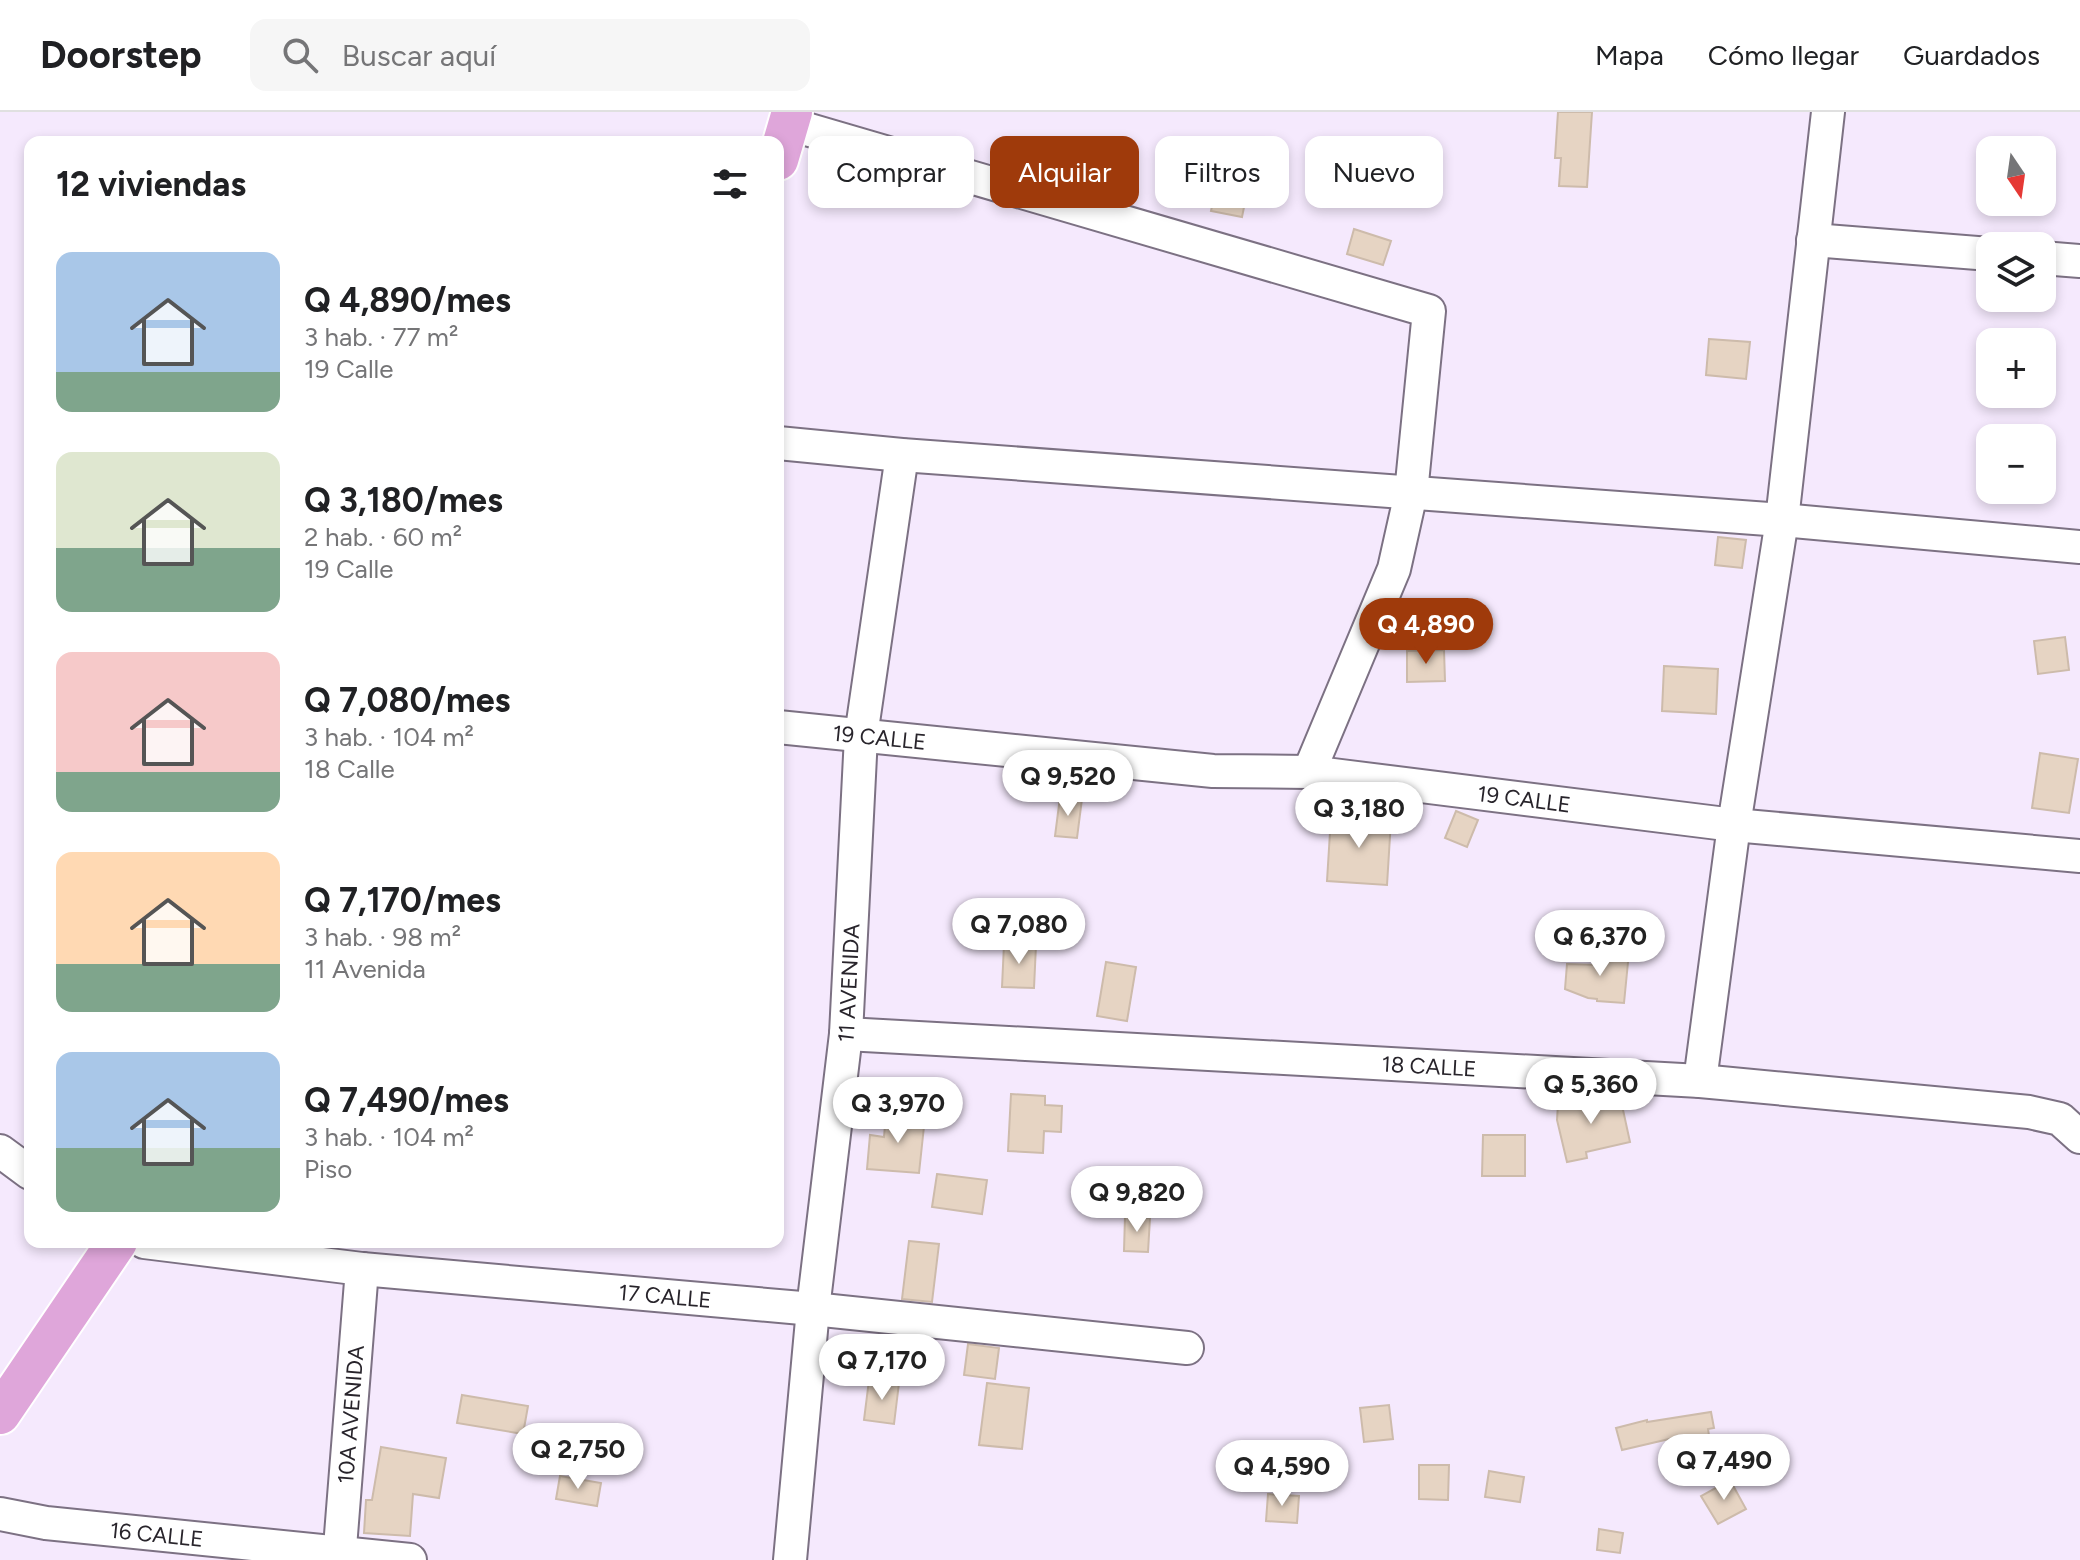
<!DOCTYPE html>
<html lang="es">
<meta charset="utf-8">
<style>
:root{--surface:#fff;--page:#f6f6f6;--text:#202124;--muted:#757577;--line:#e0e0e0;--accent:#9f3a0b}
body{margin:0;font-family:Figtree,sans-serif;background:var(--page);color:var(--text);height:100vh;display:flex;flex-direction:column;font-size:30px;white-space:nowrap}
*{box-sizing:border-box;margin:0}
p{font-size:26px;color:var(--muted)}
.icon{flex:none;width:44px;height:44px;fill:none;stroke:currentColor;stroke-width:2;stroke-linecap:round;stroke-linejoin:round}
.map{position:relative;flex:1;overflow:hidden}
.side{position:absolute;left:24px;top:24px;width:760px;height:1112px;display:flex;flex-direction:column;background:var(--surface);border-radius:16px;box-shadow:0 4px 12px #0003}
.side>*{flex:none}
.top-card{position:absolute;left:808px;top:24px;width:760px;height:72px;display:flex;gap:16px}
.needle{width:52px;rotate:167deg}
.tools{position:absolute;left:1976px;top:24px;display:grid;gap:16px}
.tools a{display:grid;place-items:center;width:80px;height:80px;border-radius:16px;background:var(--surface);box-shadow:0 4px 12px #0003;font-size:40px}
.price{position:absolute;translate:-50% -68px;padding:0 18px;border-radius:28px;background:#fff;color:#222;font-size:26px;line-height:52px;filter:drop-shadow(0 2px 4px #0008)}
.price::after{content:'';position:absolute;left:50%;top:48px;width:24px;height:18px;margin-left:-12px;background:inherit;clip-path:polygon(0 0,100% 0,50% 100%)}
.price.selected{background:var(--accent);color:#fff}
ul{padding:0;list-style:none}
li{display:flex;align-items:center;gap:24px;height:200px;padding:0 32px}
li span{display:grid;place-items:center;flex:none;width:224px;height:160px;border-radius:16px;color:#555}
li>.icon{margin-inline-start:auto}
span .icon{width:96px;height:96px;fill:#fffc;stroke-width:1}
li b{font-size:34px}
h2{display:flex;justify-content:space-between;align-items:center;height:96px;padding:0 32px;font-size:34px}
.tag{padding:0 28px;border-radius:16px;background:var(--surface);box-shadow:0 4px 12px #0003;font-size:28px;line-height:72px}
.tag.selected{background:var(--accent);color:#fff}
header{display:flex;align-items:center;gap:48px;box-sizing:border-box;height:112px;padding:0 40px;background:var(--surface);border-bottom:2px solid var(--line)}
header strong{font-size:38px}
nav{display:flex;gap:44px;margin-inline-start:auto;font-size:28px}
.search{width:560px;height:72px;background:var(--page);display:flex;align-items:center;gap:20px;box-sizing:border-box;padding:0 28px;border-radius:16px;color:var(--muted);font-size:30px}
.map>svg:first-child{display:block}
.building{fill:#e6d4c3;stroke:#cdbbab;stroke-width:2}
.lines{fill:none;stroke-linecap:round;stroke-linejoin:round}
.minor-casing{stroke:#7c7183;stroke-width:36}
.major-casing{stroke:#fff;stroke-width:44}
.minor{stroke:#fff;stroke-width:32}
.major{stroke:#dfa6da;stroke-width:40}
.labels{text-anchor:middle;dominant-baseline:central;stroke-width:7;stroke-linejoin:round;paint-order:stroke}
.street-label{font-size:22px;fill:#28242b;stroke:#f5e9fd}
</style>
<header>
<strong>Doorstep</strong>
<div class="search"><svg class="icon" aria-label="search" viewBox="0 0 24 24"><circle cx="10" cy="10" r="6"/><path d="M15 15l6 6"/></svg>Buscar aquí</div>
<nav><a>Mapa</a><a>Cómo llegar</a><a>Guardados</a></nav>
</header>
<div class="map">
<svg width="2080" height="1448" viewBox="0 0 2080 1448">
<rect width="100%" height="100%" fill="#f5e9fd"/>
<g class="building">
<polygon points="1558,0 1592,0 1587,75 1559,74 1561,46 1555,46"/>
<polygon points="1224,35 1255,41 1242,105 1211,99"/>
<polygon points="1360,43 1398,50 1393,78 1355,70"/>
<polygon points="1354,117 1391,129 1383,153 1347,142"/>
<polygon points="1709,227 1750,230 1746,267 1706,263"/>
<polygon points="1718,425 1746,428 1742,456 1715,453"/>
<polygon points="2065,525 2069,558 2038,562 2034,529"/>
<polygon points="1444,538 1445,569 1407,570 1407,539"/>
<polygon points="1664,554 1718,557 1716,602 1662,599"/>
<polygon points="2040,641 2078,647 2069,701 2032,696"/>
<polygon points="1060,685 1082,687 1077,726 1055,724"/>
<polygon points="1456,699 1478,708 1467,735 1445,726"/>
<polygon points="1331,704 1391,708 1387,773 1327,769"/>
<polygon points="1004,832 1036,833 1034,876 1002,875"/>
<polygon points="1601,838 1629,840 1624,891 1597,889 1597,887 1588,886 1565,877 1567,852 1600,853"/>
<polygon points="1106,850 1136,855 1127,909 1097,904"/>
<polygon points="1011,982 1045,984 1045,993 1062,994 1061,1020 1044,1019 1043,1041 1008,1039"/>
<polygon points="1616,983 1620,984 1630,1030 1586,1040 1587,1046 1567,1050 1557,1008 1558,992 1576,988 1577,992"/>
<polygon points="886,1001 925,1005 919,1061 867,1057 870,1023 884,1025"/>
<polygon points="1483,1023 1525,1023 1525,1064 1482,1064"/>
<polygon points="937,1062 987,1068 982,1102 932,1095"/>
<polygon points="1125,1104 1150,1106 1148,1140 1124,1139"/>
<polygon points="909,1129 939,1132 932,1190 902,1187"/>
<polygon points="968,1232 999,1236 995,1267 964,1263"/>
<polygon points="869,1268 899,1271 894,1312 864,1308"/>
<polygon points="987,1271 1029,1276 1022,1337 979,1333"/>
<polygon points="462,1283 528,1294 523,1322 457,1311"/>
<polygon points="1389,1293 1393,1327 1364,1330 1360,1296"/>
<polygon points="1711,1300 1714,1316 1708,1317 1710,1330 1684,1334 1682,1324 1622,1338 1616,1316 1647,1308 1647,1310"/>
<polygon points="381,1335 446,1346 439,1386 413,1382 410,1424 364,1421 366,1388 372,1388"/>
<polygon points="1419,1353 1449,1353 1448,1388 1419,1387"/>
<polygon points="1489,1359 1524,1365 1520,1390 1485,1385"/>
<polygon points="560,1364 601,1371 597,1394 556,1387"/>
<polygon points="1730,1368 1746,1397 1718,1412 1701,1384"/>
<polygon points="1268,1382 1299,1384 1297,1411 1266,1409"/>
<polygon points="1599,1417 1623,1421 1620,1441 1597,1438"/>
</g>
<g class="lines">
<g class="minor-casing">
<g id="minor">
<polyline points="789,12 1429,199 1411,381 1394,457 1309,660"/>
<polyline points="1813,128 1990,142"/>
<polyline points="2042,146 2080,149"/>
<polyline points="778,331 902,343 1782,408 2080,435"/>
<path id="s1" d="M778 615 1213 659 1309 660 1734 713 2080 744"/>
<path id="s2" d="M846 922 1700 969 2029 1000 2060 1007 2080 1025"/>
<polyline points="1700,969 1734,713 1782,408 1828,0"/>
<polyline points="0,1039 30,1061"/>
<path id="s3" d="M144 1130 362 1157 813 1197 1187 1236"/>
<path id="s4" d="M0 1402 46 1411 410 1448"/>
<path id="s5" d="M339 1448 362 1157"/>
<path id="s6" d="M790 1448 813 1197 846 922 861 624 902 343"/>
</g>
</g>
<g class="major-casing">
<g id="major">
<polyline points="778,48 792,0"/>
<polyline points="0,1302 117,1130"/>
</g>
</g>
<use href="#minor" class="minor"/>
<use href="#major" class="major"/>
</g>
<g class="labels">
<g class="street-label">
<text stroke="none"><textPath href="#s1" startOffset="102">19 CALLE</textPath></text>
<text stroke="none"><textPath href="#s1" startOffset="750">19 CALLE</textPath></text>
<text stroke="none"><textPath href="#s6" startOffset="580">11 AVENIDA</textPath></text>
<text stroke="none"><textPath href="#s2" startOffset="584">18 CALLE</textPath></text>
<text stroke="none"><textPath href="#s3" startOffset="524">17 CALLE</textPath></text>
<text stroke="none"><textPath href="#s5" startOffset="146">10A AVENIDA</textPath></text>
<text stroke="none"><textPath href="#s4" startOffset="158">16 CALLE</textPath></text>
</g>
</g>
</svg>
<div class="tools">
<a><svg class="needle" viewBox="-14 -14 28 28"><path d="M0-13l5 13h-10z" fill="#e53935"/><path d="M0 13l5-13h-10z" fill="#757577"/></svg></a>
<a><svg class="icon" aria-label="layers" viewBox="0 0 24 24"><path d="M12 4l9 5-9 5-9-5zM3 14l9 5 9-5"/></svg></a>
<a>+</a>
<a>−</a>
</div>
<b class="price selected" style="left:1426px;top:554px">Q 4,890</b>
<b class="price" style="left:1068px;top:706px">Q 9,520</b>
<b class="price" style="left:1359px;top:738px">Q 3,180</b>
<b class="price" style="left:1019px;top:854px">Q 7,080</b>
<b class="price" style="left:1600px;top:866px">Q 6,370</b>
<b class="price" style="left:1591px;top:1014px">Q 5,360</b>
<b class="price" style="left:898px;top:1033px">Q 3,970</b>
<b class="price" style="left:1137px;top:1122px">Q 9,820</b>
<b class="price" style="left:882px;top:1290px">Q 7,170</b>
<b class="price" style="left:578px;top:1379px">Q 2,750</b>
<b class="price" style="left:1724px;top:1390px">Q 7,490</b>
<b class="price" style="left:1282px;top:1396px">Q 4,590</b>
<div class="top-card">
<a class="tag">Comprar</a>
<a class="tag selected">Alquilar</a>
<a class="tag">Filtros</a>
<a class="tag">Nuevo</a>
</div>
<section class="side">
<h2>12 viviendas<svg class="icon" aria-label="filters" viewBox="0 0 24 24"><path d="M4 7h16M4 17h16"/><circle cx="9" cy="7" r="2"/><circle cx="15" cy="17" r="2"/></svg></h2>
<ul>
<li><span style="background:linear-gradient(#a9c7e8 75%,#7fa58c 0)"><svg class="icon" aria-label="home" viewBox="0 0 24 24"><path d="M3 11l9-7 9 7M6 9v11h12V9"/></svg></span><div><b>Q 4,890/mes</b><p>3 hab. · 77 m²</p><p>19 Calle</p></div></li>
<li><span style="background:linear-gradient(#dfe7d0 60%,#7fa58c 0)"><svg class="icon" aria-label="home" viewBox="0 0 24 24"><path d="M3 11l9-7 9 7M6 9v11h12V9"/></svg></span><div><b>Q 3,180/mes</b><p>2 hab. · 60 m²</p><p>19 Calle</p></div></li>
<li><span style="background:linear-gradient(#f6c9c9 75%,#7fa58c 0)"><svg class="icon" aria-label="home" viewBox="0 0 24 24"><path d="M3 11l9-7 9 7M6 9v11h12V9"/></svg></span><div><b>Q 7,080/mes</b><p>3 hab. · 104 m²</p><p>18 Calle</p></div></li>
<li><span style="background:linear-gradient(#ffd9b3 70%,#7fa58c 0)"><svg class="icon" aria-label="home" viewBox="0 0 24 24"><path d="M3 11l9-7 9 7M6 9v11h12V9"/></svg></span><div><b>Q 7,170/mes</b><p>3 hab. · 98 m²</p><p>11 Avenida</p></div></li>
<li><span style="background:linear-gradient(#a9c7e8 60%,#7fa58c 0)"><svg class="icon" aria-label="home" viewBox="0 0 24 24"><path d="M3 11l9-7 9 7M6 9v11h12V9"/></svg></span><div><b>Q 7,490/mes</b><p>3 hab. · 104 m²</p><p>Piso</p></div></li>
</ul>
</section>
</div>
